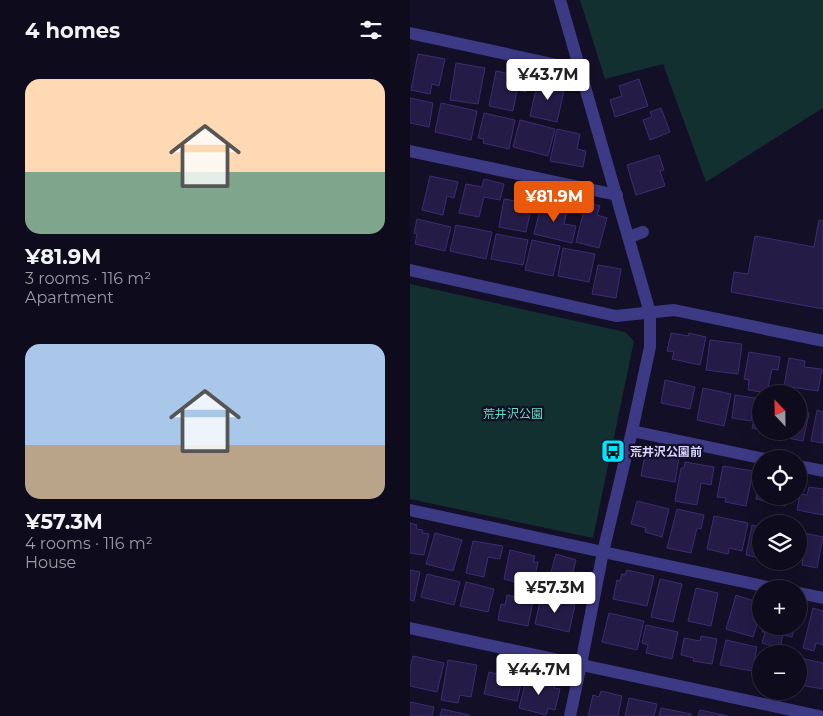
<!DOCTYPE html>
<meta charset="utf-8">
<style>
:root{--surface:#0e0b1c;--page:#171425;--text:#f1f3f6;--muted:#9b9ba3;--line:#2e2b3b;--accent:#ea580c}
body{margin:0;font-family:Montserrat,"Noto Sans JP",sans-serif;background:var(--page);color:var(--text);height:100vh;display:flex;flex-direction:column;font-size:19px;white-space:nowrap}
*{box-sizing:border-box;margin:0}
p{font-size:16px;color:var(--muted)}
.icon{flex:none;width:28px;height:28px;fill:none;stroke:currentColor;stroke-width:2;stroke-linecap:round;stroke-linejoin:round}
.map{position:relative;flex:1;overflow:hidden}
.sheet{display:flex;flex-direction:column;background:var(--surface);width:410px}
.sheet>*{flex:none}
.needle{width:32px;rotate:338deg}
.tools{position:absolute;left:342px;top:385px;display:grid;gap:10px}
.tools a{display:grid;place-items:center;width:55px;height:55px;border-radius:50%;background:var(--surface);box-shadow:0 5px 20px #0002,0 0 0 1px var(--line);font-size:25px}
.price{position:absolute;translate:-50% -42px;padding:0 11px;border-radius:5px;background:#fff;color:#222;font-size:16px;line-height:32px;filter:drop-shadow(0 1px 2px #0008)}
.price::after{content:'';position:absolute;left:50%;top:30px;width:15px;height:11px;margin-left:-8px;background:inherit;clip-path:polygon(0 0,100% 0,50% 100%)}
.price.current{background:var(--accent);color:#fff}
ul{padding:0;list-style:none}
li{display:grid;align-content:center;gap:10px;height:265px;padding:0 25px}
li span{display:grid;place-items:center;height:155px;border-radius:15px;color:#555}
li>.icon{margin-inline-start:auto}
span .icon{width:90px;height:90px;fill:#fffc;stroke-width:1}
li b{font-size:21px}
h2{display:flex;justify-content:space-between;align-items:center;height:60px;padding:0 25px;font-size:21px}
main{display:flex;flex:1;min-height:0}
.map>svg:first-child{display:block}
.green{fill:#12302f}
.building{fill:#241b47;stroke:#3b2d73}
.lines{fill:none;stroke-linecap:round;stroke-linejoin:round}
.minor{stroke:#3d3a85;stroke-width:12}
.labels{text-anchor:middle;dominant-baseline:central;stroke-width:4.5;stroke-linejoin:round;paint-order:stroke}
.park-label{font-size:12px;fill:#5fe0c0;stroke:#130f26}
.poi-label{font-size:12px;font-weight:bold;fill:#d9d4ff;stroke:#130f26;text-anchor:start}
</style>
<main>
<section class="sheet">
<h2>4 homes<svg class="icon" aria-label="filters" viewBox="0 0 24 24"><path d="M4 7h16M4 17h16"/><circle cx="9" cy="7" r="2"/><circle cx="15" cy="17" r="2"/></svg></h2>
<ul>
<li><span style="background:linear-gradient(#ffd9b3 60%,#7fa58c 0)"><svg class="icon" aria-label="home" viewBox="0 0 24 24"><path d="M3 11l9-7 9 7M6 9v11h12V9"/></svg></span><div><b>¥81.9M</b><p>3 rooms · 116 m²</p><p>Apartment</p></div></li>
<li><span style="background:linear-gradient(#a9c7e8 65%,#b9a48a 0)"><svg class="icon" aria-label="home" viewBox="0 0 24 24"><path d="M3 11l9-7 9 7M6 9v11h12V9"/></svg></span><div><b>¥57.3M</b><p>4 rooms · 116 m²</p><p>House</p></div></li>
</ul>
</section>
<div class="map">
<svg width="413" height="716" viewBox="0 0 413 716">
<rect width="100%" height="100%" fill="#130f26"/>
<g class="green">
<polygon points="170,0 413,0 413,108 296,182 253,64 195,79"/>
<polygon points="0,284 215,332 224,341 183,538 0,499"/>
</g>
<g class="building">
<polygon points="8,54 35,59 29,86 22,84 20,94 1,90"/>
<polygon points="46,63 75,68 68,104 40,100"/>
<polygon points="86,71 118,78 116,92 107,90 103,111 79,106"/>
<polygon points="229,79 238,106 205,117 200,100 212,96 209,86"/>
<polygon points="128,80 155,86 147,122 120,116"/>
<polygon points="0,98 23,103 19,127 0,123"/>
<polygon points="31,103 67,111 61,140 25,132"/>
<polygon points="251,108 260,132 240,140 233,120 242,117 240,112"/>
<polygon points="74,113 105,120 99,149 73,143 74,139 68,138"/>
<polygon points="110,120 145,129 138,156 103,147"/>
<polygon points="147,129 170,134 167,149 176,151 173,167 140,161"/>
<polygon points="249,155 254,170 250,171 255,186 226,195 217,165"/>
<polygon points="20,176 48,182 44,198 37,196 33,215 12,210"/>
<polygon points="74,179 94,184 90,200 74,197 69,217 49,213 56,184 72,187"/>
<polygon points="94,199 122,204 116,232 89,227"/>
<polygon points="132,201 158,207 154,224 166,226 162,243 124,234"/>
<polygon points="176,202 190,206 187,215 197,218 189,248 166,242"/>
<polygon points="7,219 41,227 35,251 5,244 7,234 4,233"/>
<polygon points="409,220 413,221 413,309 321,292 324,272 338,274 345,236 404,247"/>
<polygon points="46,225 82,232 76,259 40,251"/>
<polygon points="86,234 118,240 113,265 81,259"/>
<polygon points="122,240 150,246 143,276 115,270"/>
<polygon points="153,248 185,254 179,282 148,276"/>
<polygon points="188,265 211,269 206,298 182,294"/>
<polygon points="261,333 278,336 279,333 296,337 290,365 262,359 264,352 257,351"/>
<polygon points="300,340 332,344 328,374 296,370"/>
<polygon points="339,352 370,357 368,370 362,369 357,393 338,390 339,380 334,379"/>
<polygon points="379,358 395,361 394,367 412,369 408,391 374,386"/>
<polygon points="255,380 285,387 280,409 251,403"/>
<polygon points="293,388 321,394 314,426 287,420"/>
<polygon points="325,395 345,398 341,421 322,418"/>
<polygon points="348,400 351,401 351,430 342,428"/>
<polygon points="407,410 413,412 413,443 401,441"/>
<polygon points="389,411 399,413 393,441 366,436 368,431 389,431"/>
<polygon points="243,447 270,452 265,482 231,476 235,454 241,455"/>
<polygon points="275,462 304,467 301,485 291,483 287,505 265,501 271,468 274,468"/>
<polygon points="313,466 343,471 336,506 315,502 316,498 307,497"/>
<polygon points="351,478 351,496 377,496 375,506 346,499"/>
<polygon points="399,487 413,489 413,515 387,510 390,494 397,495"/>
<polygon points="227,501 259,509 252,537 235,532 236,528 221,524"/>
<polygon points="267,509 294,515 291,529 287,528 281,553 257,548"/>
<polygon points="304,516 338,523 332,551 319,548 318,554 297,549"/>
<polygon points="0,523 7,525 6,529 13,530 12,533 19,534 14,555 0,553"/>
<polygon points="342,525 351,527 351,558 336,555"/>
<polygon points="389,532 413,537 407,568 392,565 393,559 389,558"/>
<polygon points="25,533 52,540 43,571 16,564"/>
<polygon points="63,541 93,546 90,559 78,557 74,577 56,573"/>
<polygon points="100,550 125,556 123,562 128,562 123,585 119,584 118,588 104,585 105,582 94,579"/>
<polygon points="146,554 166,560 158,591 137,586"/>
<polygon points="0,570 10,572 4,601 0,600"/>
<polygon points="217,570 244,576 237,606 203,599 207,580 210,581 212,574 215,575"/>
<polygon points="17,574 50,582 44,605 11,597"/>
<polygon points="250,579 272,584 263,622 241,617"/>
<polygon points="56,582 84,589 78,612 50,606"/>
<polygon points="286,588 308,593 301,626 278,621"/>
<polygon points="97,595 123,601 118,626 88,620 91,604 95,605"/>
<polygon points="326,595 344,601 342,608 346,609 343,620 348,621 343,637 316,629"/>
<polygon points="131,597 165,605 159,632 125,624"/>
<polygon points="403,608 413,611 413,645 406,643 404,651 393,648"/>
<polygon points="199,613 234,621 227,650 192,642"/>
<polygon points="236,625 268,632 262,659 236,653 238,645 232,643"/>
<polygon points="354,626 385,626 382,637 373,635 370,648 352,643 355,632 352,632"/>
<polygon points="291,636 307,639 302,664 283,661 284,658 271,655 274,638 290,641"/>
<polygon points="316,640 347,647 342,671 310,665"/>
<polygon points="3,656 34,663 27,692 0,686 0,668"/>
<polygon points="390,658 413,663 413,689 389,685 389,666"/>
<polygon points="38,660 67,665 61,697 50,695 48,703 31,700"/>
<polygon points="79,672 112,680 107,701 74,694"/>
<polygon points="117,676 145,683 144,688 150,689 145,710 138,708 136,715 109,708"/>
<polygon points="191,691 212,696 208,716 178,716 183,695 189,697"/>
<polygon points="219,698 247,704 244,716 215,716"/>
<polygon points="0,702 24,707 22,716 0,716"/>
<polygon points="251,708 281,714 281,716 249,716"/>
<polygon points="32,709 59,715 59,716 30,716"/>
<polygon points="290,710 318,716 288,716"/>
</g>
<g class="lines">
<g class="minor">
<polyline points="150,0 240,313 240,347 222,431 193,552 171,664 160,716"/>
<polyline points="0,33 170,70"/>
<polyline points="0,151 207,195"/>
<polyline points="219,237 233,232"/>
<polyline points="0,270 206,316 264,310 413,341"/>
<polyline points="222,431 355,459"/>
<polyline points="389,466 413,471"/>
<polyline points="0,510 193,552 367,589"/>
<polyline points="389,593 413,598"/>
<polyline points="0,628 409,716"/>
</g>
</g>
<defs>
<g id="bus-square" transform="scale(1.25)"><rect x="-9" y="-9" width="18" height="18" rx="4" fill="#00e5ff" stroke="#130f26"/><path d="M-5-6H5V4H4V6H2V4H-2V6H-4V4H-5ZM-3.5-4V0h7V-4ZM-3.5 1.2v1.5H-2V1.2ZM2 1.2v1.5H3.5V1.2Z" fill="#111"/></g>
</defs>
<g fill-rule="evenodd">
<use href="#bus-square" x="203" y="451"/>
</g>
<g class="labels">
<g class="park-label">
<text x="103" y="413">荒井沢公園</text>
</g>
<g class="poi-label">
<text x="220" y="451">荒井沢公園前</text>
</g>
</g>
</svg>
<div class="tools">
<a><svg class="needle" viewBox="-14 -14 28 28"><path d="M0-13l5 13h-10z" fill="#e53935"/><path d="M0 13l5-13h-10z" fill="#9b9ba3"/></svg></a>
<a><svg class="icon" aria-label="locate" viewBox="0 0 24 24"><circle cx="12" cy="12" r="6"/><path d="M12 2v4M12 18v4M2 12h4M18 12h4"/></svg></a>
<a><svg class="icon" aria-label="layers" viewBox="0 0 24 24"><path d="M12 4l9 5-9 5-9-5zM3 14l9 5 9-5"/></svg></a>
<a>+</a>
<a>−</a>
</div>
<b class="price" style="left:138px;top:101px">¥43.7M</b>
<b class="price current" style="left:144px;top:223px">¥81.9M</b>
<b class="price" style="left:145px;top:614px">¥57.3M</b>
<b class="price" style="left:129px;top:696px">¥44.7M</b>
</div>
</main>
